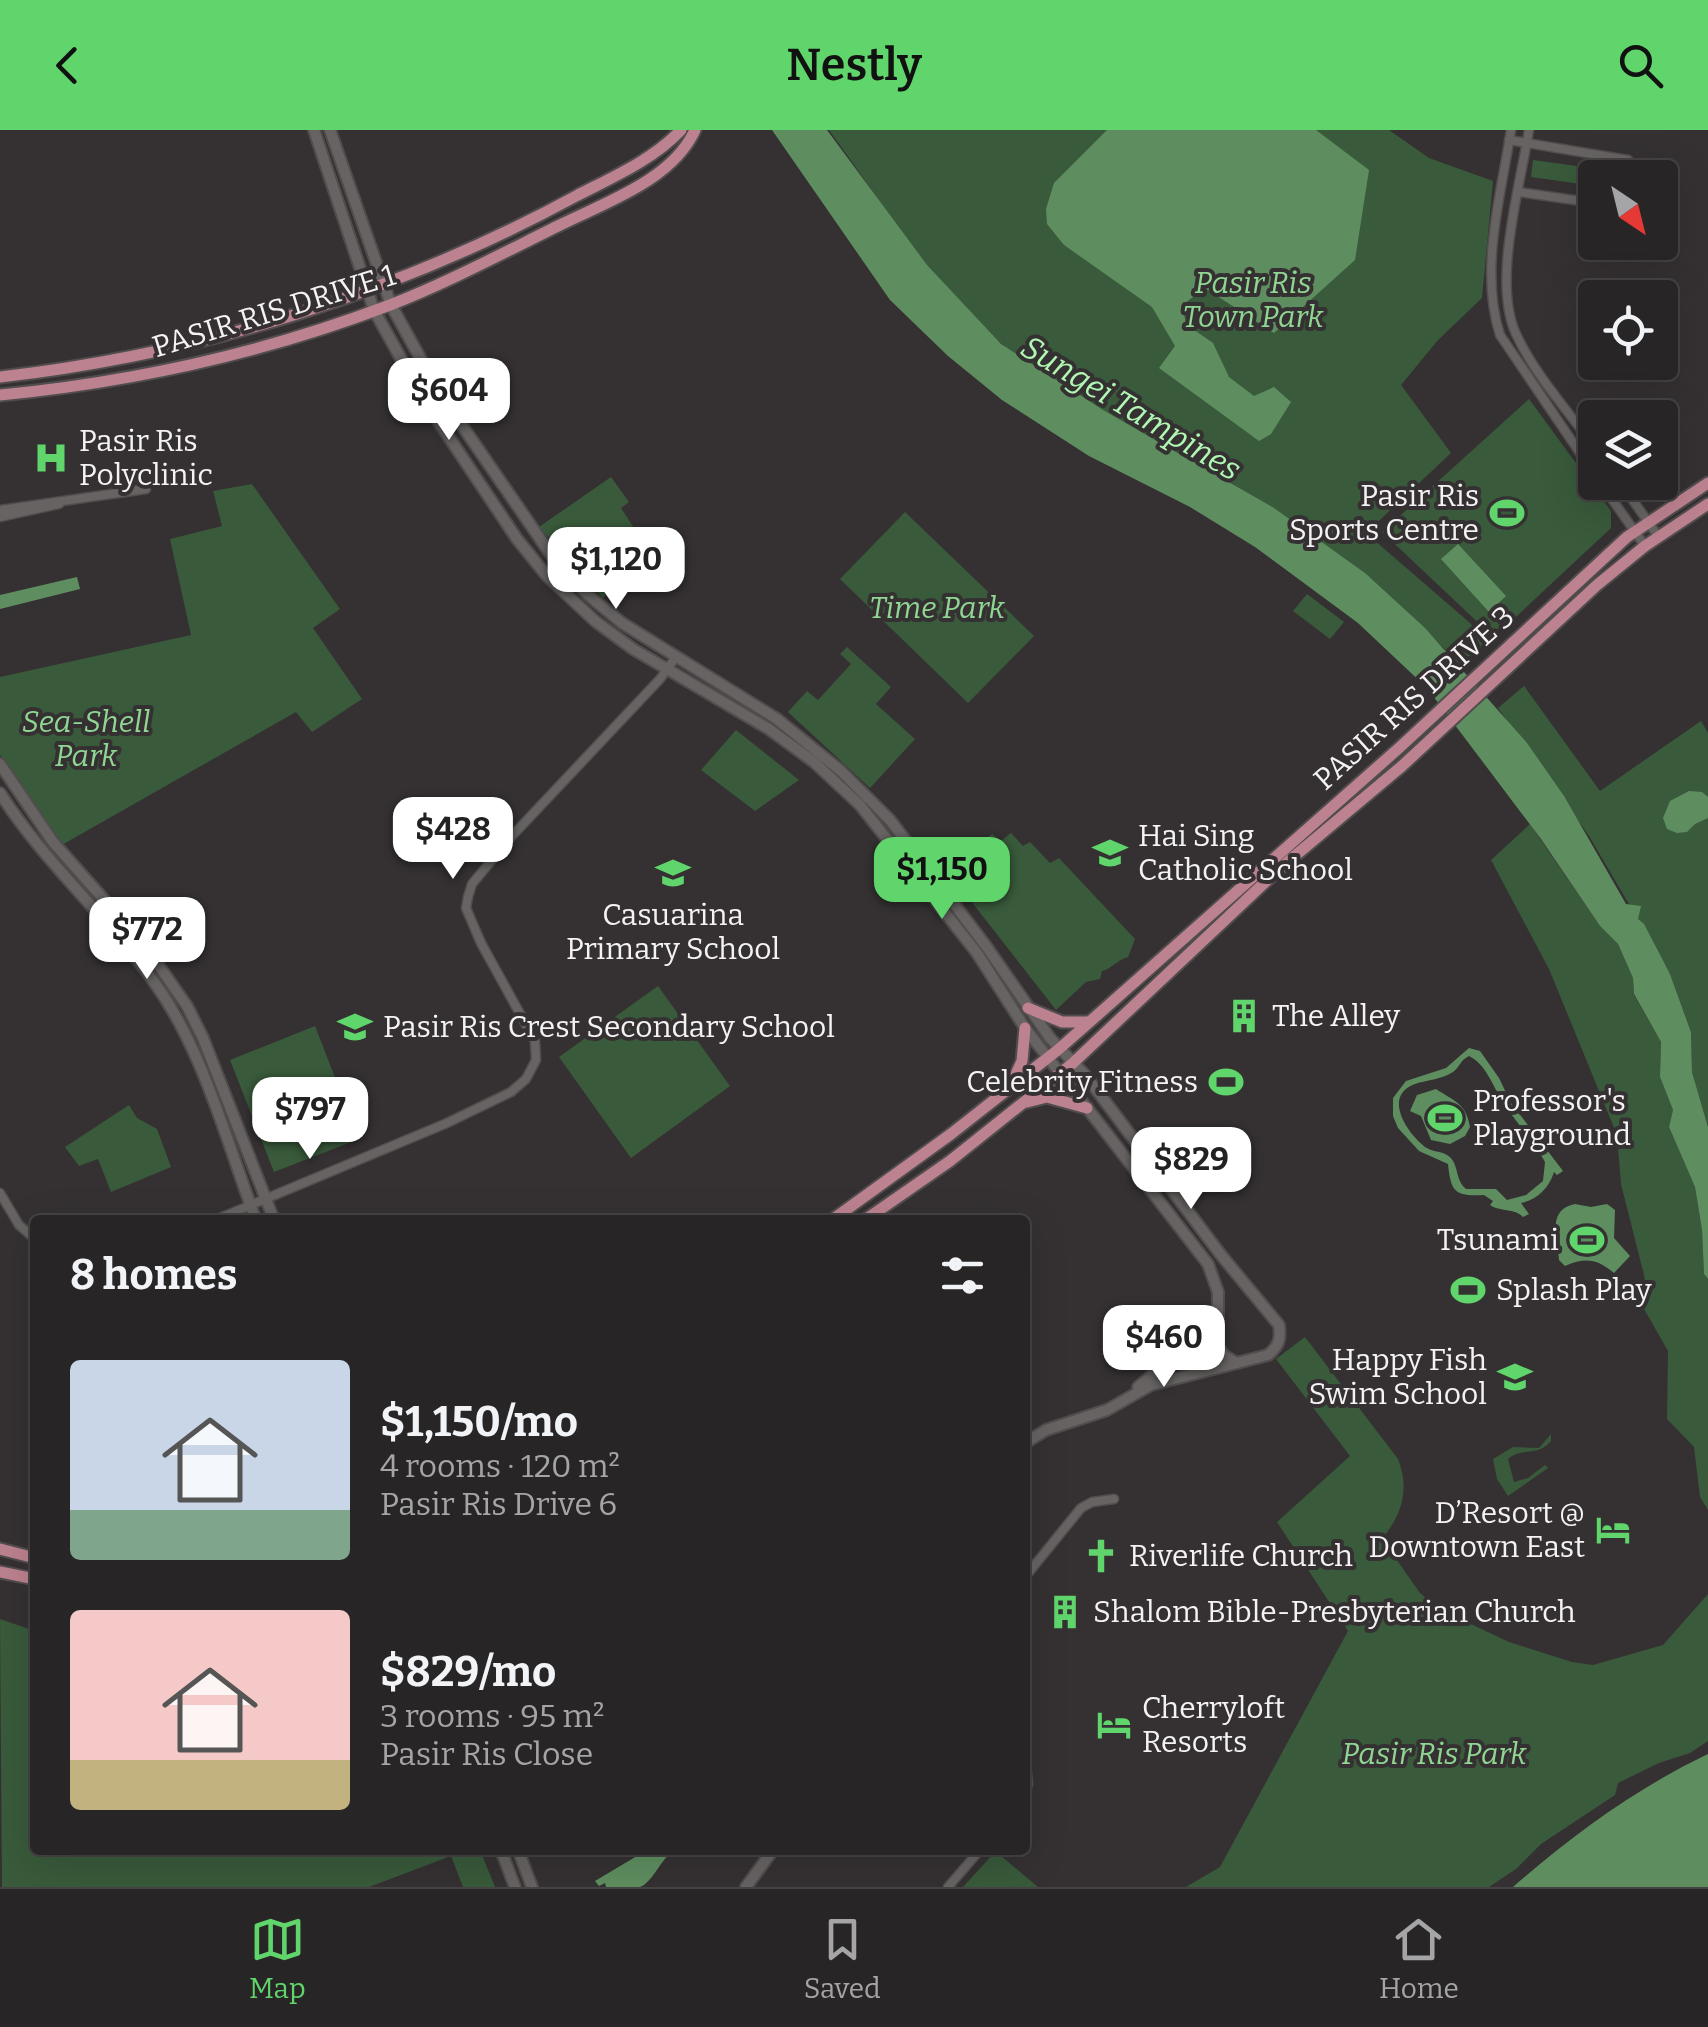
<!DOCTYPE html>
<meta charset="utf-8">
<style>
:root{--surface:#282526;--page:#302d2e;--text:#f1f3f6;--muted:#a5a5a7;--line:#444243;--accent:#5fd56b}
body{margin:0;font-family:Bitter,serif;background:var(--page);color:var(--text);height:100vh;display:flex;flex-direction:column;font-size:38px;white-space:nowrap}
*{box-sizing:border-box;margin:0}
p{font-size:32px;color:var(--muted)}
.icon{flex:none;width:55px;height:55px;fill:none;stroke:currentColor;stroke-width:2;stroke-linecap:round;stroke-linejoin:round}
.map{position:relative;flex:1;overflow:hidden}
.side{position:absolute;left:30px;top:1085px;width:1000px;height:640px;display:flex;flex-direction:column;background:var(--surface);border-radius:10px;box-shadow:0 10px 40px #0002,0 0 0 2px var(--line)}
.side>*{flex:none}
.needle{width:65px;rotate:145deg}
.fabs{position:absolute;left:1578px;top:30px;display:grid;gap:20px}
.fabs a{display:grid;place-items:center;width:100px;height:100px;border-radius:10px;background:var(--surface);box-shadow:0 10px 40px #0002,0 0 0 2px var(--line);font-size:50px}
.price{position:absolute;translate:-50% -85px;padding:0 22px;border-radius:20px;background:#fff;color:#222;font-size:32px;line-height:65px;filter:drop-shadow(0 2px 5px #0008)}
.price::after{content:'';position:absolute;left:50%;top:60px;width:30px;height:22px;margin-left:-15px;background:inherit;clip-path:polygon(0 0,100% 0,50% 100%)}
.price.active{background:var(--accent);color:#111}
ul{padding:0;list-style:none}
li{display:flex;align-items:center;gap:30px;height:250px;padding:0 40px}
li span{display:grid;place-items:center;flex:none;width:280px;height:200px;border-radius:10px;color:#555}
li>.icon{margin-inline-start:auto}
span .icon{width:120px;height:120px;fill:#fffc;stroke-width:1}
li b{font-size:42px}
h2{display:flex;justify-content:space-between;align-items:center;height:120px;padding:0 40px;font-size:42px}
header{display:flex;justify-content:space-between;align-items:center;height:130px;padding:0 40px;background:var(--accent);color:#111;font-size:45px;font-weight:600}
.tab-bar{display:flex;justify-content:space-around;align-items:center;height:140px;border-top:2px solid var(--line);background:var(--surface);font-size:28px;color:var(--muted)}
.tab-bar a{display:grid;justify-items:center;gap:5px}
.tab-bar .active{color:var(--accent)}
.map>svg:first-child{display:block}
.green{fill:#395a3b}
.water{fill:#5e8e60;fill-rule:evenodd}
.lines{fill:none;stroke-linecap:round;stroke-linejoin:round}
.street-casing{stroke:#514d4e;stroke-width:11}
.secondary-casing{stroke:#514d4e;stroke-width:14}
.primary-casing{stroke:#514d4e;stroke-width:15}
.street{stroke:#676363;stroke-width:8}
.secondary{stroke:#676363;stroke-width:10}
.primary{stroke:#bc828f;stroke-width:11}
.labels{text-anchor:middle;dominant-baseline:central;stroke-width:8;stroke-linejoin:round;paint-order:stroke}
.park-label{font-size:30px;font-style:italic;fill:#90d693;stroke:#353132}
.street-label{font-size:30px;fill:#f5f2f3;stroke:#353132}
.poi-label{font-size:30px;fill:#f5f2f3;stroke:#353132;text-anchor:start}
.water-label{font-size:32px;font-style:italic;fill:#aff7b2;stroke:#353132}
</style>
<header><svg class="icon" aria-label="back" viewBox="0 0 24 24"><path d="M15 5l-7 7 7 7"/></svg>Nestly<svg class="icon" aria-label="search" viewBox="0 0 24 24"><circle cx="10" cy="10" r="6"/><path d="M15 15l6 6"/></svg></header>
<div class="map">
<svg width="1708" height="1757" viewBox="0 0 1708 1757">
<rect width="100%" height="100%" fill="#353132"/>
<g class="green">
<path d="M829 0H1389L1429 28 1493 51 1482 168 1438 210 1401 255 1451 323 1366 403 1470 493 1486 512 1460 535C1386 456 1302 394 1209 340 1143 301 1058 262 1000 213 931 155 882 72 829 0Z"/>
<polygon points="1533,30 1598,39 1606,32 1618,32 1626,47 1595,48 1595,56 1531,47"/>
<polygon points="1529,269 1611,381 1611,398 1504,498 1486,500 1382,402"/>
<polygon points="611,347 629,372 621,378 647,418 603,468 539,397"/>
<polygon points="252,354 340,479 313,498 362,569 312,602 296,582 60,716 0,625 0,547 191,505 170,409 222,396 213,361"/>
<polygon points="905,382 1034,506 968,573 840,449"/>
<polygon points="1307,464 1344,492 1330,509 1293,481"/>
<polygon points="847,517 891,557 876,574 915,609 870,658 788,582 807,561 818,570 851,534 840,524"/>
<polygon points="1524,556 1600,661 1701,591 1708,603 1708,997 1692,942 1691,902 1670,844 1589,706 1498,578"/>
<polygon points="736,600 799,650 755,681 701,640"/>
<polygon points="1530,694 1600,796 1618,814 1633,848 1634,865 1661,912 1660,947 1673,980 1669,997 1695,1057 1702,1100 1704,1144 1708,1149 1708,1380 1700,1367 1694,1317 1667,1289 1668,1221 1635,1163 1645,1149 1621,1054 1617,1005 1549,839 1491,730"/>
<path d="M1011 703 1023 716 1030 712 1050 733 1059 728 1135 809 1128 827C1117 830 1113 838 1102 841L1100 849 1086 852 1056 880 949 743 992 704 1001 711Z"/>
<polygon points="658,856 730,956 631,1028 559,927"/>
<polygon points="315,896 359,1009 274,1042 230,930"/>
<polygon points="129,975 137,988 157,999 171,1037 111,1062 98,1029 79,1036 65,1017"/>
<path d="M1305 1207 1398 1329C1410 1360 1402 1384 1382 1409L1420 1463 1437 1478 1509 1512 1572 1532 1593 1535 1663 1515 1708 1464V1611L1690 1623 1659 1633 1618 1653 1615 1665 1541 1714 1516 1739 1489 1757H1186L1220 1737 1348 1501 1277 1392 1350 1326 1276 1229Z"/>
<path d="M1551 1304V1311C1538 1327 1522 1317 1508 1329L1514 1352 1528 1348 1545 1335 1548 1338 1508 1366 1497 1349 1493 1329 1513 1317 1539 1318Z"/>
<polygon points="0,1489 29,1499 35,1496 35,1720 480,1720 495,1757 463,1757 451,1726 369,1757 2,1757"/>
<polygon points="995,1722 1001,1726 1038,1757 963,1757"/>
</g>
<g class="water">
<polygon points="772,0 827,0 927,135 1001,214 1103,280 1274,378 1365,443 1425,498 1527,613 1564,666 1626,774 1641,776 1638,789 1644,794 1670,844 1691,902 1692,942 1708,997 1708,1149 1704,1144 1702,1100 1695,1057 1669,997 1673,980 1660,947 1661,912 1634,864 1633,848 1618,814 1600,796 1541,709 1427,558 1358,493 1255,417 1190,377 1089,326 1002,270 948,226 890,170"/>
<polygon points="1107,0 1316,0 1369,40 1355,130 1274,203 1205,158 1181,176 1187,195 1213,213 1229,247 1254,266 1274,257 1291,272 1271,304 1259,311 1159,238 1175,216 1152,177 1064,115 1047,94 1046,79 1054,53"/>
<polygon points="1458,414 1506,466 1489,482 1441,429"/>
<polygon points="77,447 80,459 0,479 0,465"/>
<polygon points="1689,661 1702,662 1708,667 1708,688 1695,694 1687,702 1677,703 1667,699 1663,688 1670,671"/>
<path d="M1469 918 1480 921 1499 948 1511 973 1563 1041 1557 1045 1554 1042C1549 1058 1537 1070 1521 1073L1529 1084 1523 1087C1515 1078 1500 1082 1490 1075L1493 1071 1484 1065C1456 1066 1451 1064 1448 1034L1419 1021 1398 998 1393 986V968L1406 951 1446 938ZM1469 926C1488 935 1494 961 1507 978 1519 996 1535 1013 1545 1032L1543 1051 1526 1065 1507 1070 1496 1059H1466C1454 1049 1460 1033 1447 1025 1441 1021 1432 1022 1425 1017 1407 1003 1382 966 1415 954 1427 950 1443 949 1453 942 1460 937 1460 930 1469 926Z"/>
<path d="M1436 959C1454 971 1466 973 1470 997L1465 1006 1450 1014 1431 1010 1421 986 1410 981 1417 965Z"/>
<path d="M1575 1074 1591 1077 1607 1074 1615 1080 1614 1108 1630 1126 1614 1143C1597 1129 1586 1127 1565 1136L1559 1130C1558 1108 1546 1080 1575 1074Z"/>
<path d="M1708 1624V1757H1513C1574 1704 1635 1659 1708 1624Z"/>
<path d="M647 1720H674C661 1729 652 1753 640 1757 631 1757 616 1757 606 1757L605 1753 599 1756 595 1751Z"/>
</g>
<g class="lines">
<g class="street-casing">
<g id="street">
<path d="M1511 0C1501 66 1479 139 1500 205L1595 345"/>
<path d="M1529 0C1520 57 1492 152 1516 204 1535 245 1569 282 1595 318"/>
<polyline points="1509,10 1628,30 1637,40 1635,48"/>
<polyline points="1519,62 1595,73"/>
<polyline points="1600,352 1645,416"/>
<polyline points="1620,352 1658,406"/>
<polyline points="0,380 146,359"/>
<polyline points="0,387 59,374"/>
<polyline points="0,1063 19,1095 35,1109"/>
<polyline points="215,1090 447,993 511,962 526,949 536,930 535,911 481,813 466,778 468,767 472,754 511,707 660,549 676,527"/>
<polyline points="1025,1447 1081,1378 1092,1372 1114,1369"/>
<polyline points="1025,1625 1028,1654 1025,1662"/>
<polyline points="948,1757 980,1720"/>
</g>
</g>
<g class="secondary-casing">
<g id="secondary">
<polyline points="314,0 374,180 424,270 517,409 547,446 595,491 633,519 769,599 814,632 860,675 977,823 1025,898 1208,1134 1218,1162 1218,1217 1225,1226 1236,1233"/>
<path d="M330 0 391 175 439 262 554 429 588 465 622 493 777 589 841 641 890 690 986 816 1050 908 1086 946 1221 1125 1279 1195C1281 1209 1279 1216 1268 1225L1151 1255 1107 1280 1046 1300 1025 1313"/>
<polyline points="0,634 53,712 145,816 187,876 203,908 274,1090"/>
<path d="M0 663C44 732 106 785 154 852 203 919 227 1013 256 1090"/>
<polyline points="1138,1257 1206,1199 1217,1178"/>
<polyline points="501,1720 515,1757"/>
<polyline points="518,1720 532,1757"/>
<polyline points="746,1757 773,1720"/>
</g>
</g>
<g class="primary-casing">
<g id="primary">
<path d="M0 247C201 224 400 162 578 65 613 47 654 29 681 0"/>
<path d="M0 265C134 252 264 223 390 175 449 152 505 122 562 94 607 72 673 49 695 0"/>
<polyline points="1028,878 1062,892 1087,892"/>
<polyline points="1011,955 1022,931 1025,898"/>
<polyline points="1027,972 1047,967 1087,978"/>
<polyline points="832,1090 951,1004 1059,919 1399,618 1627,407 1708,353"/>
<polyline points="865,1090 950,1031 1073,933 1278,740 1402,636 1597,455 1645,416 1708,374"/>
<polyline points="0,1419 35,1428"/>
<polyline points="0,1442 35,1449"/>
</g>
</g>
<use href="#street" class="street"/>
<use href="#secondary" class="secondary"/>
<use href="#primary" class="primary"/>
</g>
<defs>
<g id="hospital-bare" transform="scale(2.7)"><path d="M-5-5h3v3.5h4V-5h3V5h-3V1.5h-4V5h-3Z" fill="#5fd56b" stroke="#353132" stroke-width="2.5" paint-order="stroke"/></g>
<g id="stadium-bare" transform="scale(2.7)"><path d="M0-5a6.5 5 0 1 0 0 10a6.5 5 0 1 0 0-10ZM-3.5-1.8h7v3.6h-7Z" fill="#5fd56b" stroke="#353132" stroke-width="2.5" paint-order="stroke"/></g>
<g id="school-bare" transform="scale(2.7)"><path d="M0-5L7-2L0 1L-7-2ZM-4 1L0 2.5L4 1V4Q0 6-4 4Z" fill="#5fd56b" stroke="#353132" stroke-width="2.5" paint-order="stroke"/></g>
<g id="building-bare" transform="scale(2.7)"><path d="M-4-6H4V6H1V3H-1V6H-4ZM-2.5-4.3h1.7v1.8h-1.7ZM.8-4.3h1.7v1.8H.8ZM-2.5-1h1.7V.8h-1.7ZM.8-1h1.7V.8H.8Z" fill="#5fd56b" stroke="#353132" stroke-width="2.5" paint-order="stroke"/></g>
<g id="hotel-bare" transform="scale(2.7)"><path d="M-6-4.5h1.5V1H6V5H4.5V3h-9V5H-6ZM-4 0a1.8 1.8 0 1 1 3.6 0ZM.5 0V-2.5h3Q6-2.5 6 0Z" fill="#5fd56b" stroke="#353132" stroke-width="2.5" paint-order="stroke"/></g>
<g id="church-bare" transform="scale(2.7)"><path d="M-1.2-6h2.4v3.5h3.3v2.4h-3.3V6h-2.4V-.1h-3.3v-2.4h3.3Z" fill="#5fd56b" stroke="#353132" stroke-width="2.5" paint-order="stroke"/></g>
</defs>
<g fill-rule="evenodd">
<use href="#hospital-bare" x="51" y="328"/>
<use href="#stadium-bare" x="1507" y="383"/>
<use href="#school-bare" x="1110" y="723"/>
<use href="#school-bare" x="673" y="743"/>
<use href="#building-bare" x="1244" y="886"/>
<use href="#school-bare" x="355" y="897"/>
<use href="#stadium-bare" x="1226" y="952"/>
<use href="#stadium-bare" x="1445" y="988"/>
<use href="#stadium-bare" x="1587" y="1110"/>
<use href="#stadium-bare" x="1468" y="1160"/>
<use href="#school-bare" x="1515" y="1247"/>
<use href="#hotel-bare" x="1613" y="1400"/>
<use href="#church-bare" x="1101" y="1426"/>
<use href="#building-bare" x="1065" y="1482"/>
<use href="#hotel-bare" x="1114" y="1595"/>
</g>
<g class="labels">
<g class="park-label">
<text x="1253" y="153">Pasir Ris<tspan x="1253" dy="34">Town Park</tspan></text>
<text x="937" y="478">Time Park</text>
<text x="86" y="592">Sea-Shell<tspan x="86" dy="34">Park</tspan></text>
<text x="1434" y="1624">Pasir Ris Park</text>
</g>
<g class="street-label">
<text transform="translate(274 181) rotate(-17)">PASIR RIS DRIVE 1</text>
<text transform="translate(1414 568) rotate(-42)">PASIR RIS DRIVE 3</text>
</g>
<g class="poi-label">
<text x="79" y="311">Pasir Ris<tspan x="79" dy="34">Polyclinic</tspan></text>
<text x="1479" y="366" text-anchor="end">Pasir Ris<tspan x="1479" dy="34">Sports Centre</tspan></text>
<text x="1138" y="706">Hai Sing<tspan x="1138" dy="34">Catholic School</tspan></text>
<text x="673" y="785" text-anchor="middle">Casuarina<tspan x="673" dy="34">Primary School</tspan></text>
<text x="1272" y="886">The Alley</text>
<text x="383" y="897">Pasir Ris Crest Secondary School</text>
<text x="1198" y="952" text-anchor="end">Celebrity Fitness</text>
<text x="1473" y="971">Professor's<tspan x="1473" dy="34">Playground</tspan></text>
<text x="1559" y="1110" text-anchor="end">Tsunami</text>
<text x="1496" y="1160">Splash Play</text>
<text x="1487" y="1230" text-anchor="end">Happy Fish<tspan x="1487" dy="34">Swim School</tspan></text>
<text x="1585" y="1383" text-anchor="end">D’Resort @<tspan x="1585" dy="34">Downtown East</tspan></text>
<text x="1129" y="1426">Riverlife Church</text>
<text x="1093" y="1482">Shalom Bible-Presbyterian Church</text>
<text x="1142" y="1578">Cherryloft<tspan x="1142" dy="34">Resorts</tspan></text>
</g>
<g class="water-label">
<text transform="translate(1131 278) rotate(31)">Sungei Tampines</text>
</g>
</g>
</svg>
<div class="fabs">
<a><svg class="needle" viewBox="-14 -14 28 28"><path d="M0-13l5 13h-10z" fill="#e53935"/><path d="M0 13l5-13h-10z" fill="#a5a5a7"/></svg></a>
<a><svg class="icon" aria-label="locate" viewBox="0 0 24 24"><circle cx="12" cy="12" r="6"/><path d="M12 2v4M12 18v4M2 12h4M18 12h4"/></svg></a>
<a><svg class="icon" aria-label="layers" viewBox="0 0 24 24"><path d="M12 4l9 5-9 5-9-5zM3 14l9 5 9-5"/></svg></a>
</div>
<b class="price" style="left:449px;top:313px">$604</b>
<b class="price" style="left:616px;top:482px">$1,120</b>
<b class="price" style="left:453px;top:752px">$428</b>
<b class="price active" style="left:942px;top:792px">$1,150</b>
<b class="price" style="left:147px;top:852px">$772</b>
<b class="price" style="left:310px;top:1032px">$797</b>
<b class="price" style="left:1191px;top:1082px">$829</b>
<b class="price" style="left:1164px;top:1260px">$460</b>
<section class="side">
<h2>8 homes<svg class="icon" aria-label="filters" viewBox="0 0 24 24"><path d="M4 7h16M4 17h16"/><circle cx="9" cy="7" r="2"/><circle cx="15" cy="17" r="2"/></svg></h2>
<ul>
<li><span style="background:linear-gradient(#c9d6e8 75%,#7fa58c 0)"><svg class="icon" aria-label="home" viewBox="0 0 24 24"><path d="M3 11l9-7 9 7M6 9v11h12V9"/></svg></span><div><b>$1,150/mo</b><p>4 rooms · 120 m²</p><p>Pasir Ris Drive 6</p></div></li>
<li><span style="background:linear-gradient(#f6c9c9 75%,#c2b280 0)"><svg class="icon" aria-label="home" viewBox="0 0 24 24"><path d="M3 11l9-7 9 7M6 9v11h12V9"/></svg></span><div><b>$829/mo</b><p>3 rooms · 95 m²</p><p>Pasir Ris Close</p></div></li>
</ul>
</section>
</div>
<nav class="tab-bar">
<a class="active"><svg class="icon" aria-label="map" viewBox="0 0 24 24"><path d="M3 6l6-2 6 2 6-2v14l-6 2-6-2-6 2zM9 4v14M15 6v14"/></svg>Map</a>
<a><svg class="icon" aria-label="saved" viewBox="0 0 24 24"><path d="M7 4h10v16l-5-4-5 4z"/></svg>Saved</a>
<a><svg class="icon" aria-label="home" viewBox="0 0 24 24"><path d="M3 11l9-7 9 7M6 9v11h12V9"/></svg>Home</a>
</nav>
